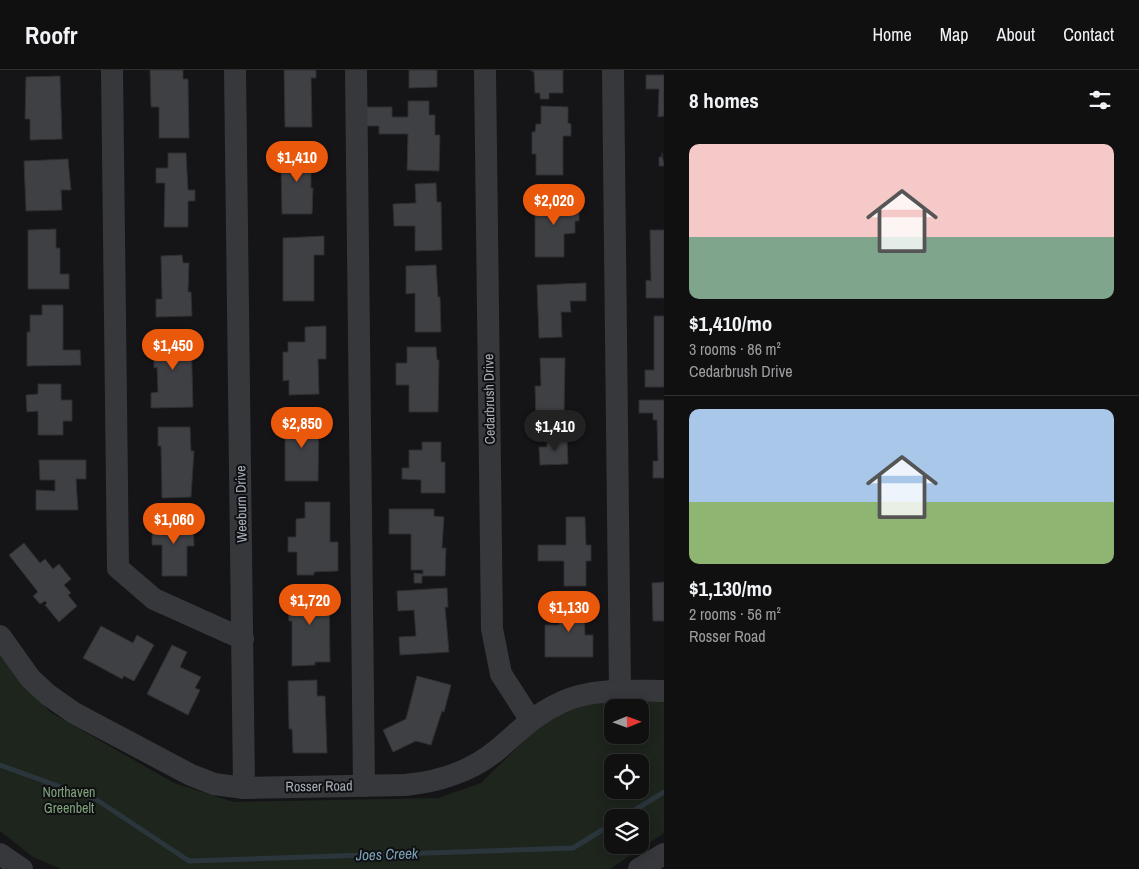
<!DOCTYPE html>
<meta charset="utf-8">
<style>
:root{--surface:#101011;--page:#19191a;--text:#f1f3f6;--muted:#9c9d9f;--line:#303031;--accent:#ea580c}
body{margin:0;font-family:"Archivo Narrow",sans-serif;background:var(--page);color:var(--text);height:100vh;display:flex;flex-direction:column;font-size:19px;white-space:nowrap}
*{box-sizing:border-box;margin:0}
p{font-size:16px;color:var(--muted)}
.icon{flex:none;width:28px;height:28px;fill:none;stroke:currentColor;stroke-width:2;stroke-linecap:round;stroke-linejoin:round}
.map{position:relative;flex:1;overflow:hidden}
.sheet{display:flex;flex-direction:column;background:var(--surface);width:475px}
.sheet>*{flex:none}
.needle{width:32px;rotate:89deg}
.buttons{position:absolute;left:604px;top:629px;display:grid;gap:10px}
.buttons a{display:grid;place-items:center;width:45px;height:45px;border-radius:10px;background:var(--surface);box-shadow:0 2px 12px #0003,0 0 0 1px var(--line);font-size:25px}
.price{position:absolute;translate:-50% -42px;padding:0 11px;border-radius:18px;background:var(--accent);color:#fff;font-size:16px;line-height:32px;filter:drop-shadow(0 1px 2px #0008)}
.price::after{content:'';position:absolute;left:50%;top:30px;width:15px;height:11px;margin-left:-8px;background:inherit;clip-path:polygon(0 0,100% 0,50% 100%)}
.price.selected{background:#222;color:#fff}
ul{padding:0;list-style:none}
li{display:grid;align-content:center;gap:10px;height:265px;padding:0 25px}
li+li{border-top:1px solid var(--line)}
li span{display:grid;place-items:center;height:155px;border-radius:10px;color:#555}
li>.icon{margin-inline-start:auto}
span .icon{width:90px;height:90px;fill:#fffc;stroke-width:1}
li b{font-size:21px}
h2{display:flex;justify-content:space-between;align-items:center;height:60px;padding:0 25px;font-size:21px}
header{display:flex;align-items:center;gap:30px;box-sizing:border-box;height:70px;padding:0 25px;background:var(--surface);border-bottom:1px solid var(--line)}
header strong{font-size:24px}
nav{display:flex;gap:28px;margin-inline-start:auto;font-size:18px}
main{display:flex;flex:1;min-height:0}
.map>svg:first-child{display:block}
.green{fill:#1d251d;fill-rule:evenodd}
.lines{fill:none;stroke-linecap:round;stroke-linejoin:round}
.stream{stroke:#2a363c;stroke-width:5}
.building{fill:#3f4044;stroke:#2f2f33}
.minor{stroke:#36383c;stroke-width:22}
.labels{text-anchor:middle;dominant-baseline:central;stroke-width:4;stroke-linejoin:round;paint-order:stroke}
.street-label{font-size:14px;fill:#a6aeb8;stroke:#101012}
.park-label{font-size:14px;fill:#7ea47c;stroke:#101012}
.water-label{font-size:15px;font-style:italic;fill:#7aa1b6;stroke:#101012}
</style>
<header>
<strong>Roofr</strong>
<nav><a>Home</a><a>Map</a><a>About</a><a>Contact</a></nav>
</header>
<main>
<div class="map">
<svg width="664" height="799" viewBox="0 0 664 799">
<rect width="100%" height="100%" fill="#151517"/>
<path class="green" d="M0 585 50 642 174 713 234 732 438 728 481 713 543 652 590 631 664 632V763L610 799H61L33 787 0 761ZM612 638H640V665H612ZM612 692H640V720H612ZM612 748H640V775H612Z"/>
<g class="lines">
<g class="stream">
<polyline points="0,695 97,730 189,791 573,778 612,754"/>
<polyline points="622,748 664,722"/>
</g>
</g>
<g class="building">
<polygon points="150,0 183,0 183,9 188,9 189,68 159,68 159,37 151,37"/>
<polygon points="284,0 316,0 316,8 311,8 312,57 285,57"/>
<polygon points="409,0 437,0 437,17 409,18"/>
<polygon points="530,0 563,0 563,23 549,23 549,29 540,29 540,23 535,23 534,2"/>
<polygon points="646,5 664,5 664,46 658,47 659,19 646,19"/>
<polygon points="60,6 62,69 30,70 30,49 25,49 26,7"/>
<polygon points="408,31 429,31 429,45 435,45 435,65 440,65 439,101 407,100 408,64 379,64 379,56 362,56 362,37 392,37 392,47 408,47"/>
<polygon points="541,36 568,37 568,53 571,54 571,66 563,66 563,105 536,105 536,84 532,84 532,62 535,62 536,54 541,54"/>
<polygon points="286,78 308,78 308,96 311,96 311,118 313,118 312,144 282,144 281,96 286,96"/>
<polygon points="168,83 186,83 188,120 195,120 195,131 188,131 188,157 164,157 165,113 156,113 156,98 168,98"/>
<polygon points="662,83 664,96 659,96 659,87 662,87"/>
<polygon points="68,89 71,120 61,120 62,140 26,141 24,91"/>
<polygon points="436,113 437,132 441,132 442,180 415,181 415,156 394,156 393,134 416,133 415,114"/>
<polygon points="535,131 579,131 579,151 575,151 575,163 564,164 564,187 535,187"/>
<polygon points="56,159 56,178 60,178 60,204 69,204 69,219 28,219 28,160"/>
<polygon points="650,160 664,160 664,228 646,228 646,210 651,211"/>
<polygon points="324,166 324,185 314,185 314,231 283,231 283,168"/>
<polygon points="182,185 183,193 189,193 188,222 191,222 192,246 156,247 156,229 162,229 161,186"/>
<polygon points="436,195 438,227 440,227 441,262 415,262 415,223 406,224 406,196"/>
<polygon points="586,213 586,231 570,231 571,242 561,242 562,267 539,268 537,215"/>
<polygon points="42,235 63,235 63,280 80,280 81,295 27,296 27,262 30,262 30,245 42,245"/>
<polygon points="654,246 664,246 664,317 645,317 645,300 654,300"/>
<polygon points="326,256 326,289 318,289 319,324 289,325 289,310 283,311 283,282 288,282 288,272 305,272 305,257"/>
<polygon points="167,263 191,263 193,337 151,338 151,323 158,322 157,297 154,298 154,267 167,267"/>
<polygon points="407,277 436,277 437,290 439,290 438,342 409,342 409,315 396,315 396,293 407,293"/>
<polygon points="540,288 565,288 564,347 536,348 535,316 541,316"/>
<polygon points="38,314 61,314 61,330 72,330 72,351 63,351 63,365 38,365 38,341 27,342 26,325 38,324"/>
<polygon points="639,330 664,330 664,408 653,408 653,391 658,391 657,350 653,350 653,343 639,343"/>
<polygon points="285,348 319,348 318,411 285,411"/>
<polygon points="158,357 190,357 191,381 194,381 191,427 162,428 161,376 158,376"/>
<polygon points="567,367 568,394 540,395 539,377 547,377 547,368"/>
<polygon points="422,372 441,372 441,392 445,392 445,423 421,423 421,410 402,409 402,398 409,398 409,380 422,380"/>
<polygon points="39,390 86,390 86,409 76,409 78,440 36,440 36,420 55,421 55,410 40,410"/>
<polygon points="305,432 330,432 330,472 338,472 338,501 314,502 314,505 297,505 297,482 288,482 288,467 296,467 296,449 305,448"/>
<polygon points="389,439 434,439 434,446 444,447 442,478 446,478 445,506 422,506 422,513 414,513 414,503 423,504 423,500 411,500 411,464 389,464"/>
<polygon points="566,447 585,447 586,475 591,475 591,491 586,491 586,516 564,516 564,491 538,491 538,475 566,475"/>
<polygon points="193,451 194,476 187,476 187,506 162,506 162,475 152,475 152,452"/>
<polygon points="24,473 40,493 45,489 53,499 59,494 71,509 64,515 71,523 68,525 77,536 59,552 45,535 47,533 45,531 40,534 33,526 38,522 9,485"/>
<polygon points="664,512 664,551 653,551 652,513"/>
<polygon points="447,518 448,537 445,537 449,582 400,585 399,567 416,566 414,540 398,541 397,521"/>
<polygon points="288,520 329,520 330,592 315,592 315,595 292,596 292,551 289,551"/>
<polygon points="559,530 584,530 585,565 593,565 593,587 545,587 545,555 559,555"/>
<polygon points="101,556 133,573 137,565 154,575 134,611 124,606 122,609 83,588"/>
<polygon points="172,575 187,582 180,597 201,607 195,618 200,620 188,645 147,624"/>
<polygon points="417,606 451,615 444,642 442,641 431,675 416,671 393,682 383,660 406,649"/>
<polygon points="317,610 317,626 325,626 327,683 293,683 292,659 289,659 288,611"/>
</g>
<g class="lines">
<g class="minor">
<polyline points="112,0 118,498 154,529 243,569"/>
<polyline points="235,0 244,718"/>
<polyline points="356,0 364,716"/>
<polyline points="485,0 492,559 501,604 530,649"/>
<polyline points="613,0 620,621"/>
<path d="M0 566 30 608 47 624 74 643 191 705 214 714 244 718 405 715C438 712 472 701 497 680 521 660 532 646 562 632 593 618 631 621 664 621"/>
<polyline points="0,784 22,799"/>
<polyline points="639,799 664,784"/>
</g>
</g>
<g class="labels">
<g class="street-label">
<text transform="translate(489 329) rotate(-91)">Cedarbrush Drive</text>
<text transform="translate(241 434) rotate(-91)">Weeburn Drive</text>
<text transform="translate(319 716) rotate(-1)">Rosser Road</text>
</g>
<g class="park-label">
<text x="69" y="722">Northaven<tspan x="69" dy="16">Greenbelt</tspan></text>
</g>
<g class="water-label">
<text transform="translate(387 784) rotate(-2)">Joes Creek</text>
</g>
</g>
</svg>
<div class="buttons">
<a><svg class="needle" viewBox="-14 -14 28 28"><path d="M0-13l5 13h-10z" fill="#e53935"/><path d="M0 13l5-13h-10z" fill="#9c9d9f"/></svg></a>
<a><svg class="icon" aria-label="locate" viewBox="0 0 24 24"><circle cx="12" cy="12" r="6"/><path d="M12 2v4M12 18v4M2 12h4M18 12h4"/></svg></a>
<a><svg class="icon" aria-label="layers" viewBox="0 0 24 24"><path d="M12 4l9 5-9 5-9-5zM3 14l9 5 9-5"/></svg></a>
</div>
<b class="price" style="left:297px;top:113px">$1,410</b>
<b class="price" style="left:554px;top:156px">$2,020</b>
<b class="price" style="left:173px;top:301px">$1,450</b>
<b class="price" style="left:302px;top:379px">$2,850</b>
<b class="price selected" style="left:555px;top:382px">$1,410</b>
<b class="price" style="left:174px;top:475px">$1,060</b>
<b class="price" style="left:310px;top:556px">$1,720</b>
<b class="price" style="left:569px;top:563px">$1,130</b>
</div>
<section class="sheet">
<h2>8 homes<svg class="icon" aria-label="filters" viewBox="0 0 24 24"><path d="M4 7h16M4 17h16"/><circle cx="9" cy="7" r="2"/><circle cx="15" cy="17" r="2"/></svg></h2>
<ul>
<li><span style="background:linear-gradient(#f6c9c9 60%,#7fa58c 0)"><svg class="icon" aria-label="home" viewBox="0 0 24 24"><path d="M3 11l9-7 9 7M6 9v11h12V9"/></svg></span><div><b>$1,410/mo</b><p>3 rooms · 86 m²</p><p>Cedarbrush Drive</p></div></li>
<li><span style="background:linear-gradient(#a9c7e8 60%,#8fb573 0)"><svg class="icon" aria-label="home" viewBox="0 0 24 24"><path d="M3 11l9-7 9 7M6 9v11h12V9"/></svg></span><div><b>$1,130/mo</b><p>2 rooms · 56 m²</p><p>Rosser Road</p></div></li>
</ul>
</section>
</main>
